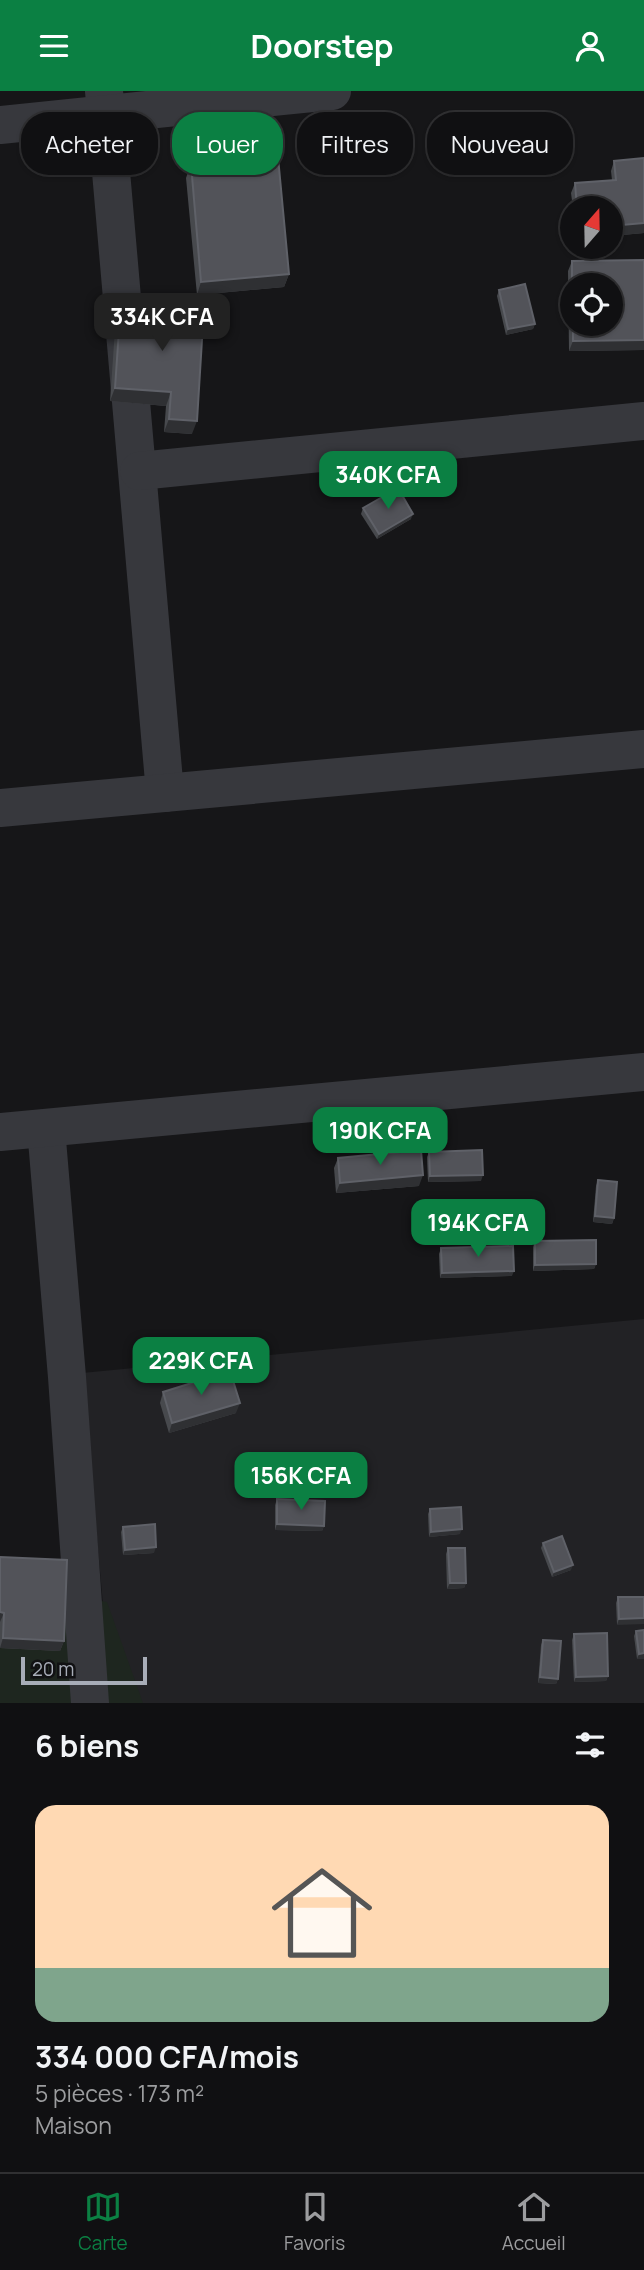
<!DOCTYPE html>
<html lang="fr">
<meta charset="utf-8">
<style>
:root{--surface:#101012;--page:#19191b;--text:#f1f3f6;--muted:#9c9d9f;--line:#303032;--accent:#0b8043}
body{margin:0;font-family:Manrope,sans-serif;background:var(--page);color:var(--text);height:100vh;display:flex;flex-direction:column;font-size:26px;white-space:nowrap}
*{box-sizing:border-box;margin:0}
p{font-size:23px;color:var(--muted)}
.icon{flex:none;width:38px;height:38px;fill:none;stroke:currentColor;stroke-width:2;stroke-linecap:round;stroke-linejoin:round}
.map{position:relative;height:1612px;overflow:hidden}
.side{display:flex;flex-direction:column;background:var(--surface);flex:1}
.side>*{flex:none}
.hud{position:absolute;left:21px;top:21px;width:602px;height:63px;display:flex;gap:14px}
.needle{width:46px;rotate:20deg}
.buttons{position:absolute;left:560px;top:105px;display:grid;gap:14px}
.buttons a{display:grid;place-items:center;width:63px;height:63px;border-radius:50%;background:var(--surface);box-shadow:0 2px 5px #0004,0 0 0 2px var(--line);font-size:35px}
.scale{position:absolute;left:21px;bottom:18px;width:126px;box-sizing:border-box;padding-left:7px;border:4px solid #a8adb8;border-top:0;font-size:19px;line-height:24px;white-space:nowrap;color:#a8adb8;-webkit-text-stroke:5px #111113;paint-order:stroke}
.price{position:absolute;translate:-50% -60px;padding:0 16px;border-radius:14px;background:var(--accent);color:#fff;font-size:23px;line-height:46px;filter:drop-shadow(0 2px 4px #0008)}
.price::after{content:'';position:absolute;left:50%;top:42px;width:21px;height:16px;margin-left:-10px;background:inherit;clip-path:polygon(0 0,100% 0,50% 100%)}
.price.current{background:#222;color:#fff}
ul{padding:0;list-style:none}
li{display:grid;align-content:center;gap:14px;height:371px;padding:0 35px}
li span{display:grid;place-items:center;height:217px;border-radius:21px;color:#555}
li>.icon{margin-inline-start:auto}
span .icon{width:126px;height:126px;fill:#fffc;stroke-width:1}
li b{font-size:30px}
h2{display:flex;justify-content:space-between;align-items:center;height:84px;padding:0 35px;font-size:30px}
.pill{padding:0 24px;border-radius:28px;background:var(--surface);box-shadow:0 2px 5px #0004,0 0 0 2px var(--line);font-size:24px;line-height:63px}
.pill.current{background:var(--accent);color:#fff}
header{display:flex;justify-content:space-between;align-items:center;height:91px;padding:0 35px;background:var(--accent);color:#fff;font-size:32px;font-weight:700}
.dock{display:flex;justify-content:space-around;align-items:center;height:98px;border-top:2px solid var(--line);background:var(--surface);font-size:19px;color:var(--muted)}
.dock a{display:grid;justify-items:center;gap:4px}
.dock .current{color:var(--accent)}
.map>svg:first-child{display:block}
.built{fill:#222225}
.grass{fill:#1e261f}
.lines{fill:none;stroke-linecap:round;stroke-linejoin:round}
.street{stroke:#37383d;stroke-width:38}
.wall{fill:#47494d;fill-rule:evenodd}
.shaded-wall{fill:#2f3033}
.building{fill:#525359;stroke:#5f6168;stroke-width:2}
</style>
<header><svg class="icon" aria-label="menu" viewBox="0 0 24 24"><path d="M4 6h16M4 12h16M4 18h16"/></svg>Doorstep<svg class="icon" aria-label="person" viewBox="0 0 24 24"><circle cx="12" cy="8" r="4"/><path d="M4 21q1-7 8-7t8 7"/></svg></header>
<div class="map">
<svg width="644" height="1612" viewBox="0 0 644 1612">
<rect width="100%" height="100%" fill="#161618"/>
<polygon class="built" points="644,1228 644,1612 112,1612 82,1282"/>
<polygon class="grass" points="43,1500 107,1511 143,1612 0,1612 0,1536"/>
<g class="lines">
<g class="street">
<polyline points="104,0 165,702"/>
<polyline points="0,34 332,0"/>
<polyline points="139,380 644,330"/>
<polyline points="0,717 644,658"/>
<polyline points="46,1037 67,1286 90,1612"/>
<polyline points="0,1041 644,981"/>
</g>
</g>
<g class="wall">
<polygon points="644,67 644,142 611,145 611,117 573,117 571,102 575,92 612,89 611,80 614,70"/>
<polygon points="191,73 289,183 284,196 197,204 186,87"/>
<path d="M644 169V259L569 260 568 180 572 170ZM572 194 611 233H572Z"/>
<polygon points="499,199 535,233 533,238 506,244 497,205"/>
<polygon points="121,210 192,343 164,341 166,315 110,310 116,224"/>
<polygon points="363,417 411,428 377,448 361,423"/>
<polygon points="429,1061 481,1090 428,1091 427,1066"/>
<polygon points="338,1067 419,1095 336,1102 334,1077"/>
<polygon points="598,1089 614,1127 612,1133 593,1131 596,1095"/>
<polygon points="535,1150 596,1173 594,1178 533,1180 533,1156"/>
<polygon points="441,1157 512,1185 440,1187 439,1163"/>
<polygon points="163,1301 236,1322 169,1342 160,1312"/>
<polygon points="277,1408 324,1435 322,1440 275,1439 275,1414"/>
<polygon points="430,1418 460,1443 429,1446 428,1423"/>
<polygon points="123,1436 154,1462 123,1464 121,1441"/>
<polygon points="543,1452 571,1479 552,1486 541,1457"/>
<polygon points="448,1457 466,1492 464,1497 447,1498 446,1463"/>
<polygon points="0,1466 64,1550 60,1560 0,1557"/>
<polygon points="618,1506 644,1506 617,1534 616,1512"/>
<polygon points="636,1540 644,1568 637,1568 634,1545"/>
<polygon points="574,1543 608,1585 606,1590 574,1591 572,1549"/>
<polygon points="543,1549 558,1588 556,1593 538,1592 541,1554"/>
</g>
<g class="shaded-wall">
<polygon points="644,132 644,142 611,145 611,135"/>
<polygon points="289,183 284,196 197,204 201,191"/>
<polygon points="535,233 533,238 506,244 508,238"/>
<polygon points="644,249 644,259 569,260 573,250"/>
<polygon points="115,297 171,301 166,315 110,310"/>
<polygon points="169,328 197,330 192,343 164,341"/>
<polygon points="413,423 411,428 377,448 379,443"/>
<polygon points="423,1084 419,1095 336,1102 340,1092"/>
<polygon points="483,1084 481,1090 428,1091 430,1085"/>
<polygon points="595,1125 614,1127 612,1133 593,1131"/>
<polygon points="596,1173 594,1178 533,1180 535,1174"/>
<polygon points="514,1180 512,1185 440,1187 442,1182"/>
<polygon points="240,1312 236,1322 169,1342 172,1332"/>
<polygon points="277,1433 324,1435 322,1440 275,1439"/>
<polygon points="462,1438 460,1443 429,1446 431,1441"/>
<polygon points="156,1456 154,1462 123,1464 125,1459"/>
<polygon points="573,1474 571,1479 552,1486 554,1481"/>
<polygon points="450,1492 466,1492 464,1497 447,1498"/>
<polygon points="0,1521 4,1522 0,1531"/>
<polygon points="644,1527 644,1533 617,1534 619,1528"/>
<polygon points="3,1547 64,1550 60,1560 0,1557"/>
<polygon points="644,1562 644,1568 637,1568 639,1563"/>
<polygon points="608,1585 606,1590 574,1591 576,1586"/>
<polygon points="540,1586 558,1588 556,1593 538,1592"/>
</g>
<g class="building">
<polygon points="278,66 289,183 201,191 191,73"/>
<polygon points="644,67 644,132 611,135 611,117 577,117 575,92 616,89 614,70"/>
<polygon points="644,169 644,249 573,250 573,233 611,233 611,194 572,194 572,170"/>
<polygon points="525,193 535,233 508,238 499,199"/>
<polygon points="121,210 204,216 197,330 169,328 171,301 115,297"/>
<polygon points="398,397 413,423 379,443 363,417"/>
<polygon points="421,1059 423,1084 340,1092 338,1067"/>
<polygon points="482,1059 483,1084 430,1085 429,1061"/>
<polygon points="598,1089 617,1091 614,1127 595,1125"/>
<polygon points="596,1149 596,1173 535,1174 535,1150"/>
<polygon points="513,1155 514,1180 442,1182 441,1157"/>
<polygon points="230,1280 240,1312 172,1332 163,1301"/>
<polygon points="277,1408 325,1410 324,1435 277,1433"/>
<polygon points="461,1416 462,1438 431,1441 430,1418"/>
<polygon points="155,1433 156,1456 125,1459 123,1436"/>
<polygon points="562,1445 573,1474 554,1481 543,1452"/>
<polygon points="448,1457 465,1457 466,1492 450,1492"/>
<polygon points="0,1466 67,1469 64,1550 3,1547 4,1522 0,1521"/>
<polygon points="618,1506 644,1506 644,1527 619,1528"/>
<polygon points="644,1539 644,1562 639,1563 636,1540"/>
<polygon points="607,1542 608,1585 576,1586 574,1543"/>
<polygon points="543,1549 561,1550 558,1588 540,1586"/>
</g>
</svg>
<div class="buttons">
<a><svg class="needle" viewBox="-14 -14 28 28"><path d="M0-13l5 13h-10z" fill="#e53935"/><path d="M0 13l5-13h-10z" fill="#9c9d9f"/></svg></a>
<a><svg class="icon" aria-label="locate" viewBox="0 0 24 24"><circle cx="12" cy="12" r="6"/><path d="M12 2v4M12 18v4M2 12h4M18 12h4"/></svg></a>
</div>
<div class="scale">20 m</div>
<b class="price current" style="left:162px;top:262px">334K CFA</b>
<b class="price" style="left:388px;top:420px">340K CFA</b>
<b class="price" style="left:380px;top:1076px">190K CFA</b>
<b class="price" style="left:478px;top:1168px">194K CFA</b>
<b class="price" style="left:201px;top:1306px">229K CFA</b>
<b class="price" style="left:301px;top:1421px">156K CFA</b>
<div class="hud">
<a class="pill">Acheter</a>
<a class="pill current">Louer</a>
<a class="pill">Filtres</a>
<a class="pill">Nouveau</a>
</div>
</div>
<section class="side">
<h2>6 biens<svg class="icon" aria-label="filters" viewBox="0 0 24 24"><path d="M4 7h16M4 17h16"/><circle cx="9" cy="7" r="2"/><circle cx="15" cy="17" r="2"/></svg></h2>
<ul>
<li><span style="background:linear-gradient(#ffd9b3 75%,#7fa58c 0)"><svg class="icon" aria-label="home" viewBox="0 0 24 24"><path d="M3 11l9-7 9 7M6 9v11h12V9"/></svg></span><div><b>334 000 CFA/mois</b><p>5 pièces · 173 m²</p><p>Maison</p></div></li>
</ul>
</section>
<nav class="dock">
<a class="current"><svg class="icon" aria-label="map" viewBox="0 0 24 24"><path d="M3 6l6-2 6 2 6-2v14l-6 2-6-2-6 2zM9 4v14M15 6v14"/></svg>Carte</a>
<a><svg class="icon" aria-label="saved" viewBox="0 0 24 24"><path d="M7 4h10v16l-5-4-5 4z"/></svg>Favoris</a>
<a><svg class="icon" aria-label="home" viewBox="0 0 24 24"><path d="M3 11l9-7 9 7M6 9v11h12V9"/></svg>Accueil</a>
</nav>
